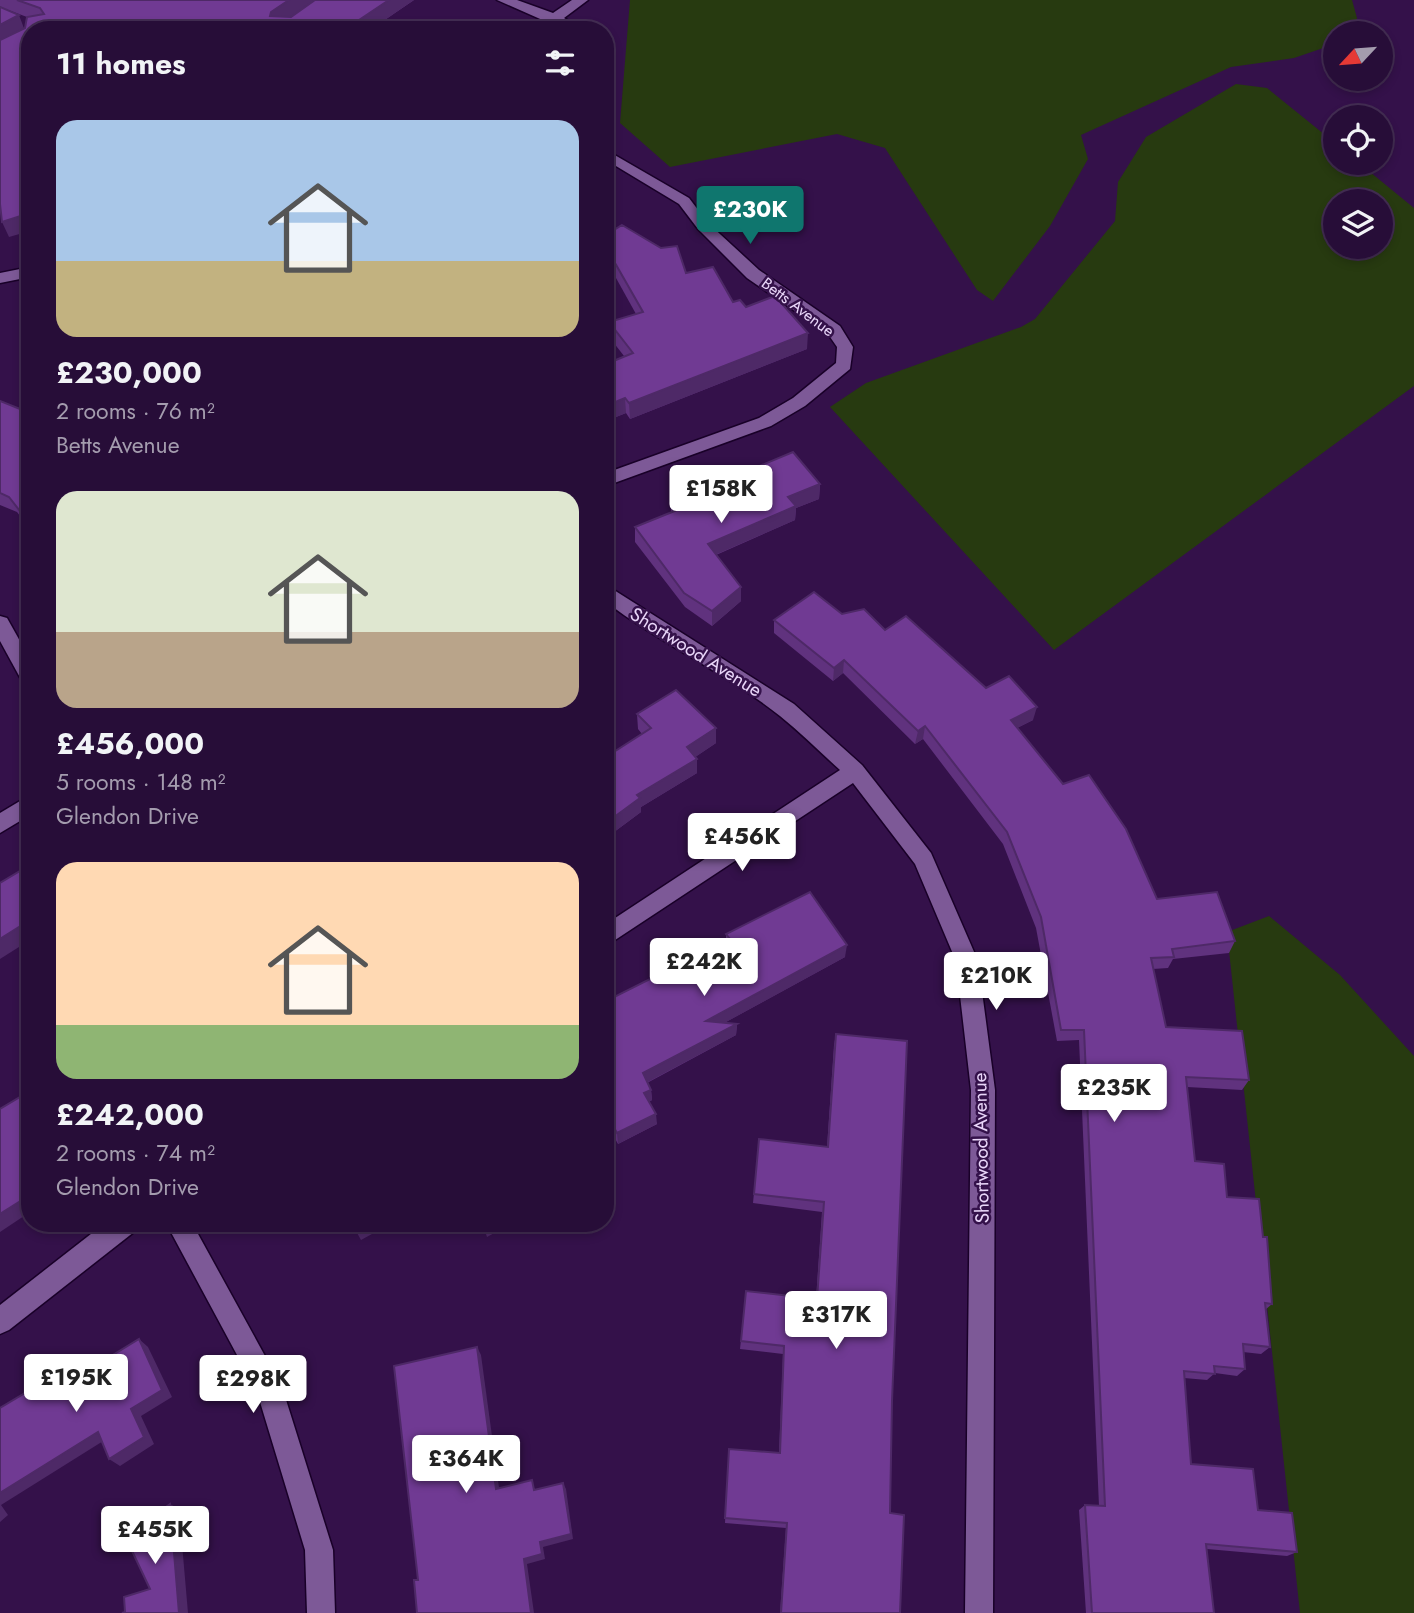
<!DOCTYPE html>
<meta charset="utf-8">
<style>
:root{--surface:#270d38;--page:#2f1640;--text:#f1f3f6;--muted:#a49cae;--line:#432d53;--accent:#0f766e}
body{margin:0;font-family:Jost,sans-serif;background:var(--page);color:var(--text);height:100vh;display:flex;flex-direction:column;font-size:26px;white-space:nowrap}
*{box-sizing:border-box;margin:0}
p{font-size:23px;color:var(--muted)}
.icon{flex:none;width:38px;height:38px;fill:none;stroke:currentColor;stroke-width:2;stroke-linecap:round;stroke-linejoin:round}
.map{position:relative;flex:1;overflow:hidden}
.panel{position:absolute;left:21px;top:21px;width:593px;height:1211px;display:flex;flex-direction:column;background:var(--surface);border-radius:28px;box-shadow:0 4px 10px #0003,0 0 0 2px var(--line)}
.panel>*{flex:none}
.needle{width:46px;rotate:244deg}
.controls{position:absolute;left:1323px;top:21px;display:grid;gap:14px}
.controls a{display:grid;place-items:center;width:70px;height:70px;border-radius:50%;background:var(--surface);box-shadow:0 4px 10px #0003,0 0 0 2px var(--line);font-size:35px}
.price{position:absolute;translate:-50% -60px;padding:0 16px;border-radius:7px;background:#fff;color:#222;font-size:23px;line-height:46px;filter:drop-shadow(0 2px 4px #0008)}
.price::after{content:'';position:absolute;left:50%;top:42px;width:21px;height:16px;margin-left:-10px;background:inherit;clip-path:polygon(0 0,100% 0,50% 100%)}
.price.current{background:var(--accent);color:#fff}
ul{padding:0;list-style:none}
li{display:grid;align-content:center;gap:14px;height:371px;padding:0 35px}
li span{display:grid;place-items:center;height:217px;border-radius:21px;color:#555}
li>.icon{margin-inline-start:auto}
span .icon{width:126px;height:126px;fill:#fffc;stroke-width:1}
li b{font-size:30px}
h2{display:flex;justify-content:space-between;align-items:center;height:84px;padding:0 35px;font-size:30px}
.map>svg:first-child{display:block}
.green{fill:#273a10;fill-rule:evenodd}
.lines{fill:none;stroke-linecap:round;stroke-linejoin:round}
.minor-casing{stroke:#190028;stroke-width:3}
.minor{fill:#7d5997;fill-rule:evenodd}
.wall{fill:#60327e}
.shaded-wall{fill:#4e2967}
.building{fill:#703a93;stroke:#4e2967;stroke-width:2}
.labels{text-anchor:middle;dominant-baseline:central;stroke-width:5;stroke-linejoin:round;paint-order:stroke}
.far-street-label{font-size:16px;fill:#e9d6f9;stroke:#34114a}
.street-label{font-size:19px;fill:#e9d6f9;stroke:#34114a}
</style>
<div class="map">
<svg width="1414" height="1613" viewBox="0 0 1414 1613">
<rect width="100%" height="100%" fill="#34114a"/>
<g class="green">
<polygon points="630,0 1352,0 1357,18 1354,33 1335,33 1335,44 1294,58 1231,67 1081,135 1088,159 1050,226 993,301 977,290 885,148 837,134 670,167 620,123"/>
<path d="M1236 84 1267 88 1335 143V163H1359L1414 208V386L1054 650 830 407 866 383 1021 327 1035 319 1115 221 1118 182 1146 137ZM1335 201H1381V247H1335Z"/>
<polygon points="1269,916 1340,975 1414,1056 1414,1613 1300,1613 1227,932"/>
</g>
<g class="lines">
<g class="minor-casing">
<g id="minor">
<polygon points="497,0 517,0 553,13 572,0 588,0 564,18 583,30 565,30"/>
<polygon points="606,150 689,198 708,223 759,270 840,326 853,347 850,369 805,406 771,426 606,486 606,473 759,418 793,398 836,363 837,347 828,334 747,278 698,229 679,204 606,160"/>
<polygon points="30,267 30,277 0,283 0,273"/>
<path d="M606 585 794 704 862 765 931 853 978 961 995 1090 993 1613H965L971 1090 956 961 915 864 853 783 606 946V924L840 770C820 752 801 733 780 716 726 673 661 644 606 602Z"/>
<polygon points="0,616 7,618 30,659 30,686 23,683 0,641"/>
<polygon points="30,795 30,815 0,833 0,813"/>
<polygon points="105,1223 137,1223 134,1232 9,1330 0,1334 0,1305"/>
<polygon points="166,1223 192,1223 282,1387 333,1550 335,1613 307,1613 305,1550 257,1392"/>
</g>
</g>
<use href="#minor" class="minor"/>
</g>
<g class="wall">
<polygon points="0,0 414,0 370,30 30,30 9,237 24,29 25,28 27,17 0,7"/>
<polygon points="606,235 686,273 733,302 746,307 807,349 630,419 626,413 606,421 606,364 624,356 610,338 609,322 636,314 616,278 606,272"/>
<polygon points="0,401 30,413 30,529 17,512 0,505"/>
<polygon points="820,484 819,499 796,508 795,520 716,555 741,587 741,601 712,626 685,607 635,542 635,527 671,513 671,503"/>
<polygon points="842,614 885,630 986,688 1033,720 1017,728 1157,899 1235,941 1229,953 1173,959 1168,968 1153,969 1166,1027 1249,1080 1242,1090 1187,1087 1195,1161 1263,1237 1272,1304 1265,1310 1270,1347 1261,1354 1243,1352 1245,1369 1237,1376 1215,1373 1207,1380 1184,1378 1191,1464 1258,1510 1297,1552 1287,1556 1207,1549 1214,1613 1086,1613 1079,1510 1085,1505 1099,1506 1079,1040 1057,1041 1036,928 1003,844 923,739 915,744 843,673 833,681 774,633 774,620"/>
<polygon points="637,714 716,743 695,757 697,773 641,807 641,812 606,838 606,757 642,734 638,729"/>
<polygon points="726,934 845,957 724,1023 737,1024 736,1035 647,1083 651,1090 652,1100 649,1102 657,1124 618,1144 606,1122 606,1001 726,941"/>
<polygon points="836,1034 892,1401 890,1513 900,1613 780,1613 786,1528 725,1523 729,1449 779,1453 783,1354 740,1349 746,1291 816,1299 822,1212 753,1203 759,1139 827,1147 834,1045"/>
</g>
<g class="shaded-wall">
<polygon points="289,0 314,0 274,30 270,16 271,12"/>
<polygon points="389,0 414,0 370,30 344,30"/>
<polygon points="19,15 25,31 0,43 0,25"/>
<polygon points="30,213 30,231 9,237 2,222"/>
<polygon points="808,333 807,349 630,419 629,403"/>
<polygon points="625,398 626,413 606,421 606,406"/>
<polygon points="820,484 819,499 796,508 795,520 708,558 708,544 788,497"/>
<polygon points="741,587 741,601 712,626 712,611"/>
<polygon points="614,651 615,665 606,671 606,656"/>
<polygon points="844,660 843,673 833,681 834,668"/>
<polygon points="1037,707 1033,720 1007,733 1011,720"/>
<polygon points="925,726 923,739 915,744 918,731"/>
<polygon points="716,728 716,743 688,762 687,747"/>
<polygon points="697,759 697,773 641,807 641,812 606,838 606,823 637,795"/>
<polygon points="30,920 30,940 0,959 0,939"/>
<polygon points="847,945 845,957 706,1033 706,1021"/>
<polygon points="737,1024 736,1035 644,1084 643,1073"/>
<polygon points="651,1090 652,1100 645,1104 644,1093"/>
<polygon points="656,1114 657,1124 618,1144 617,1133"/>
<polygon points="30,1195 30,1212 0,1232 0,1214"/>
<polygon points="370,1223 392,1223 361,1240 356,1231"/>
<polygon points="492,1223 513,1223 487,1237 484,1228"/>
<polygon points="139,1339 148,1347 172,1397 141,1416 154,1444 120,1466 109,1459 131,1409"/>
<polygon points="477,1347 481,1355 500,1495 496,1489"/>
<polygon points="62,1371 73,1379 78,1391 67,1383"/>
<polygon points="98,1432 108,1438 1,1505 8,1515 0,1522 0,1493"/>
<polygon points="563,1483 566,1489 573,1539 543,1547 545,1559 527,1564 534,1613 531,1613 524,1559 540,1542"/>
<polygon points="170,1504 179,1509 188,1613 179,1613"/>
</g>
<g class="building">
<polygon points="17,0 289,0 271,12 270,16 291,17 315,0 389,0 344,30 30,30 30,213 2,222 0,204 0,40 25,28 27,17 44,14 40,8"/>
<polygon points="0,7 19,15 0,25"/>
<polygon points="622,225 661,248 677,246 686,273 713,267 733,302 740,300 746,307 775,296 808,333 629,403 625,398 606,406 606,364 633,353 609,322 643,312 615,263 606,257 606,235"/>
<polygon points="0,401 30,413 30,524 9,497 0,493"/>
<polygon points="793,452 820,484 788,497 796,506 708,544 741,587 712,611 684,593 635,527 677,510 671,503"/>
<polygon points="814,592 842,614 864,609 885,630 906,616 986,688 1009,676 1037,707 1011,720 1063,784 1089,775 1126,829 1157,899 1217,892 1235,941 1172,949 1174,957 1151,958 1166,1027 1242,1031 1249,1080 1186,1077 1195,1161 1224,1164 1227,1197 1259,1199 1263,1237 1267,1237 1272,1304 1265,1303 1270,1347 1243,1344 1245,1369 1214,1366 1215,1374 1184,1371 1191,1464 1253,1469 1258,1510 1292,1513 1297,1552 1206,1544 1214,1613 1092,1613 1085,1505 1105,1506 1084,1030 1061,1030 1041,917 1007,832 925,726 918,731 844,660 834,668 774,620"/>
<polygon points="606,642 614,651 606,656"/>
<polygon points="676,690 716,728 687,747 697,759 637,795 640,798 606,823 606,757 651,728 637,714"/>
<polygon points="30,865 30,920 0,939 0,883"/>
<polygon points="810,892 847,945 706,1021 737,1024 643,1073 651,1090 644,1093 656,1114 617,1133 606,1113 606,1001 730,939 726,934"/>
<polygon points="836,1034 907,1041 892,1401 890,1513 904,1515 900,1613 781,1613 787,1523 725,1518 729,1449 780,1453 784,1346 741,1341 746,1291 817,1299 824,1202 754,1194 759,1139 828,1147"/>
<polygon points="30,1091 30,1195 0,1214 0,1109"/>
<polygon points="352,1223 370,1223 356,1231"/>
<polygon points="482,1223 492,1223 484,1228"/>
<polygon points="139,1339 162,1390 131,1409 144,1437 109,1459 98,1432 0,1493 0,1408 62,1371 67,1383"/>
<polygon points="477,1347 496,1489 532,1480 534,1490 563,1483 571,1534 540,1542 542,1554 524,1559 531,1613 417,1613 414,1580 418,1580 394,1366"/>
<polygon points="170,1504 179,1613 122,1613 125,1612 124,1597 150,1589 125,1536"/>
</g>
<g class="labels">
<g class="far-street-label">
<text transform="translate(798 307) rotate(37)">Betts Avenue</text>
</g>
<g class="street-label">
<text transform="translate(696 652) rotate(32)">Shortwood Avenue</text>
<text transform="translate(981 1148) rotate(-91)">Shortwood Avenue</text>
</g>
</g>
</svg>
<div class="controls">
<a><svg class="needle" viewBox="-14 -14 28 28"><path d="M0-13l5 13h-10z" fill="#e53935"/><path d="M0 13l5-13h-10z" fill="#a49cae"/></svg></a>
<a><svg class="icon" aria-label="locate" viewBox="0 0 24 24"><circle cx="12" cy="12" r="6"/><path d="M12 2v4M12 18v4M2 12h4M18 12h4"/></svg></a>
<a><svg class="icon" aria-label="layers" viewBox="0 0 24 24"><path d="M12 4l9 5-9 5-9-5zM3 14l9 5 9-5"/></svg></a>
</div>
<b class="price current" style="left:750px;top:246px">£230K</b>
<b class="price" style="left:721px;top:525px">£158K</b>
<b class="price" style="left:742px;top:873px">£456K</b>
<b class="price" style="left:704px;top:998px">£242K</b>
<b class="price" style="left:996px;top:1012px">£210K</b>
<b class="price" style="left:1114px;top:1124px">£235K</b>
<b class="price" style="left:836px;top:1351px">£317K</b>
<b class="price" style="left:76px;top:1414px">£195K</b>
<b class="price" style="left:253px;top:1415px">£298K</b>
<b class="price" style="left:466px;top:1495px">£364K</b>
<b class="price" style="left:155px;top:1566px">£455K</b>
<section class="panel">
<h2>11 homes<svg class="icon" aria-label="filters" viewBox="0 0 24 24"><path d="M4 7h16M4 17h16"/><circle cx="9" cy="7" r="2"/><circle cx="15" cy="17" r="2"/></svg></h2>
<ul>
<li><span style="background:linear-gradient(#a9c7e8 65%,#c2b280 0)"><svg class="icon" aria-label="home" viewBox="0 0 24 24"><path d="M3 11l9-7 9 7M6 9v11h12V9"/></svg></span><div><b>£230,000</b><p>2 rooms · 76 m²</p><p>Betts Avenue</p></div></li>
<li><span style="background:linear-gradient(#dfe7d0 65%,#b9a48a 0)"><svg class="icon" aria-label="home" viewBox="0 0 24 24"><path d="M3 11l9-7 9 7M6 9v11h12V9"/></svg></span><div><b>£456,000</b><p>5 rooms · 148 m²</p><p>Glendon Drive</p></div></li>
<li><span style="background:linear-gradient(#ffd9b3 75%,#8fb573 0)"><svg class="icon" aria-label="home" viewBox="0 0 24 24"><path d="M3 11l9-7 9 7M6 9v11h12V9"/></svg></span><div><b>£242,000</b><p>2 rooms · 74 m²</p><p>Glendon Drive</p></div></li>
</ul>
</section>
</div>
